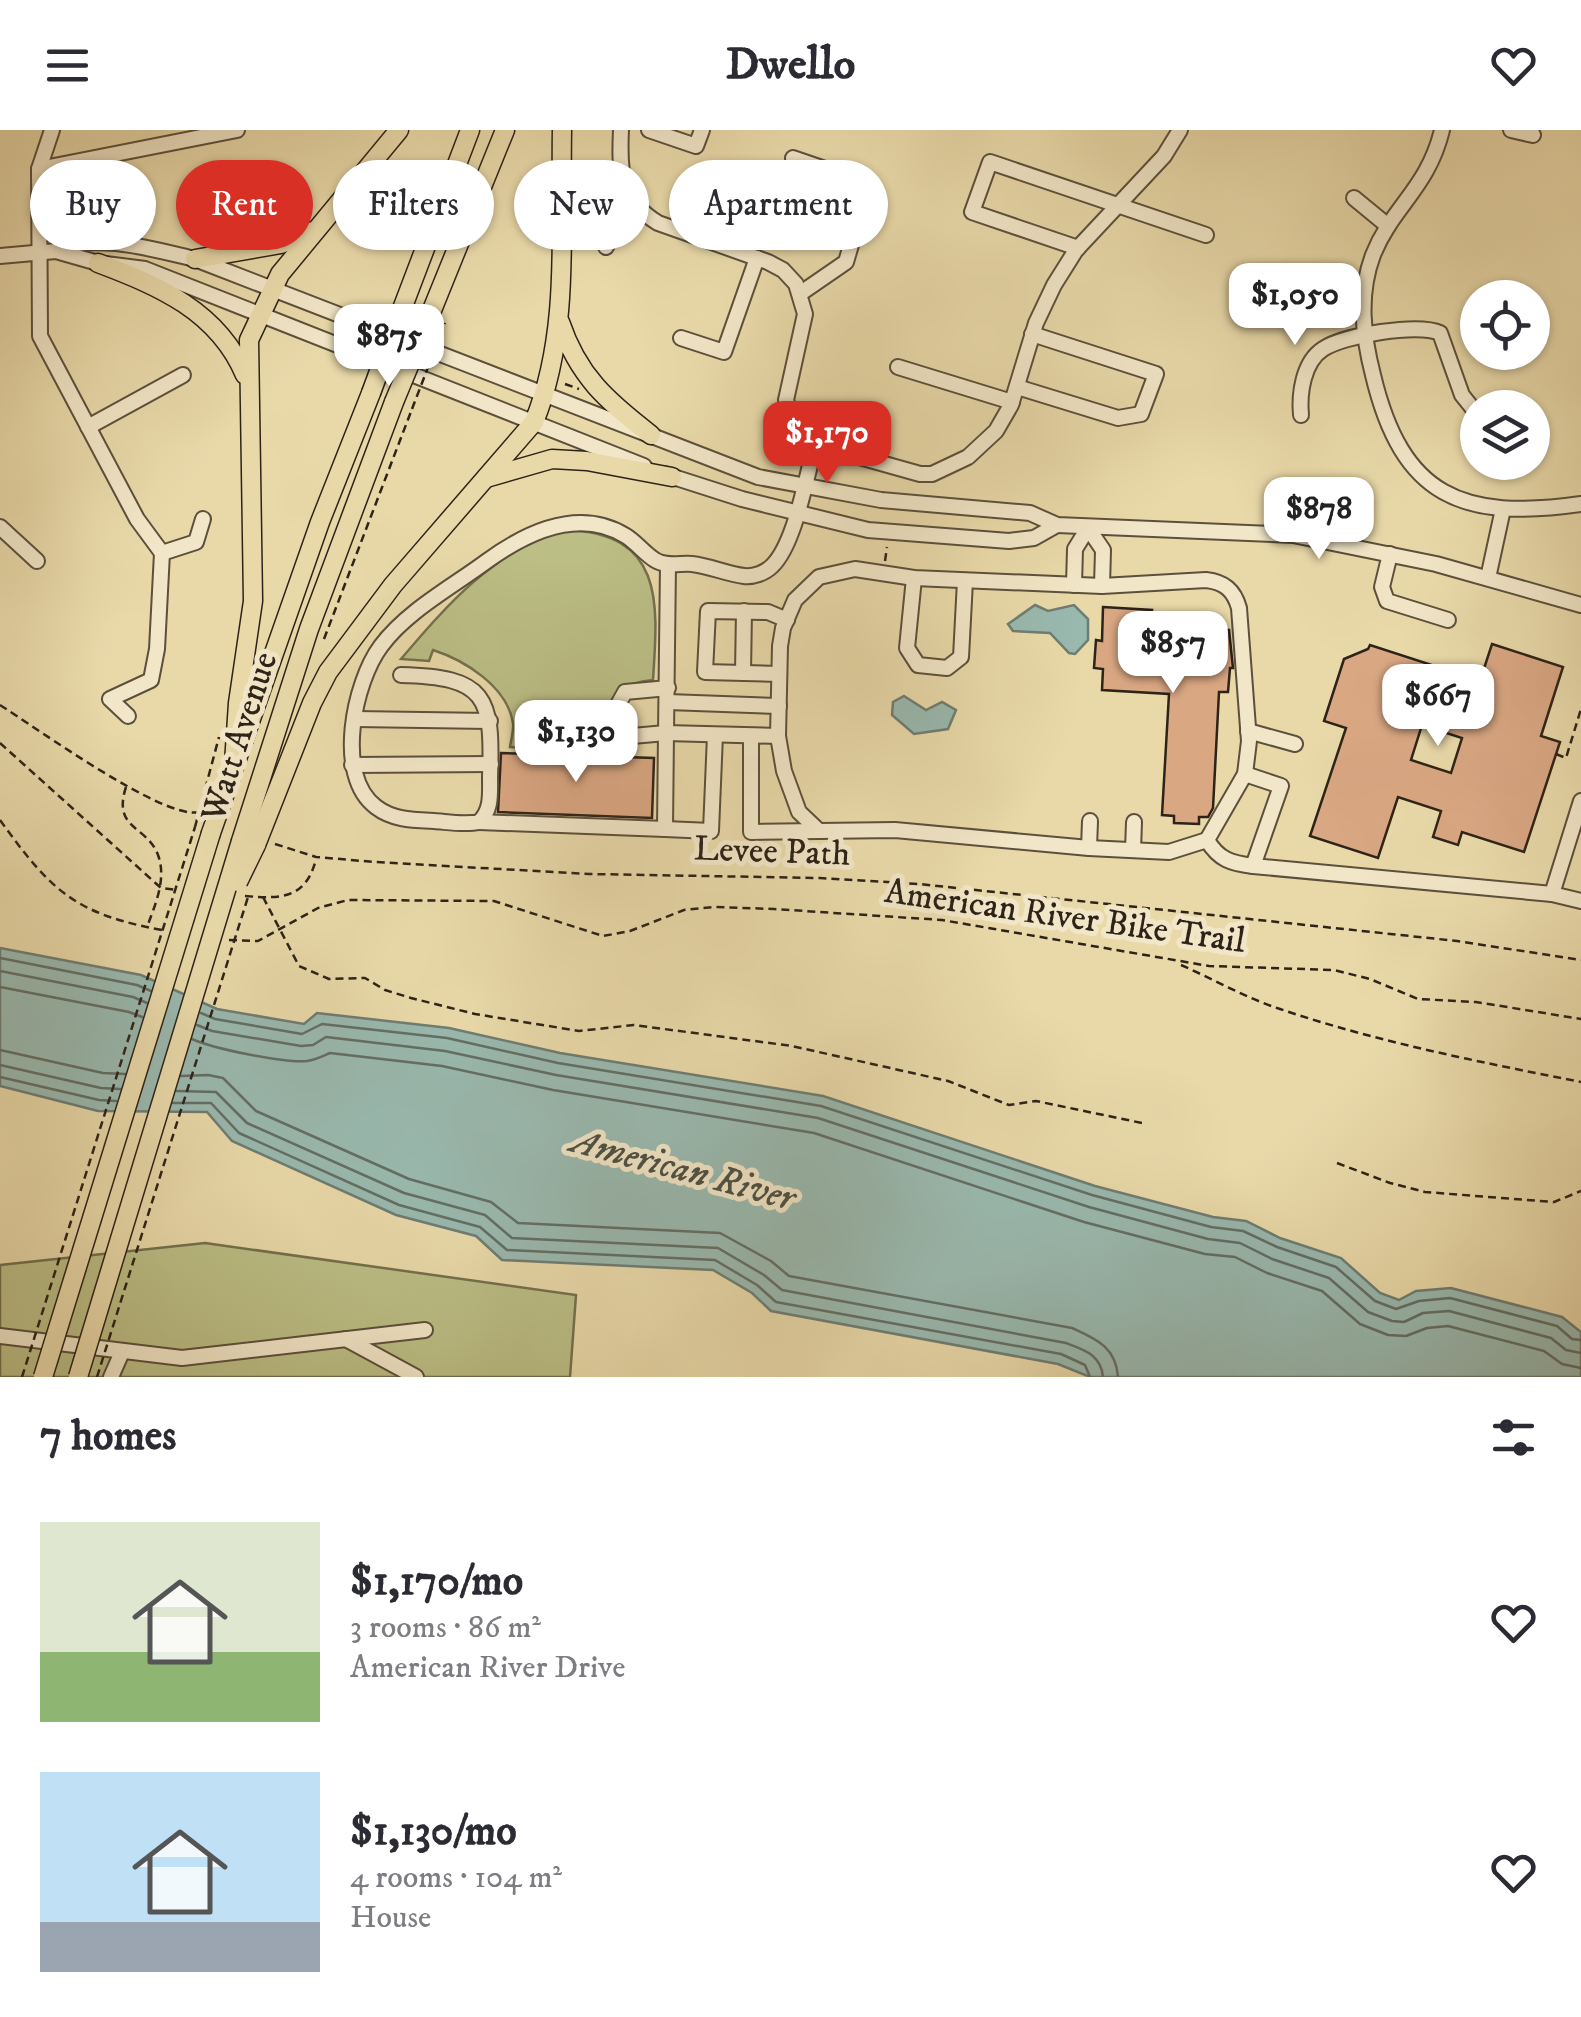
<!DOCTYPE html>
<meta charset="utf-8">
<style>
:root{--surface:#fff;--page:#f7f7f7;--text:#2b2b33;--muted:#7c7c81;--accent:#d93025}
body{margin:0;font-family:"IM FELL DW Pica",serif;background:var(--page);color:var(--text);height:100vh;display:flex;flex-direction:column;font-size:38px;white-space:nowrap}
*{box-sizing:border-box;margin:0}
p{font-size:32px;color:var(--muted)}
.icon{flex:none;width:55px;height:55px;fill:none;stroke:currentColor;stroke-width:2;stroke-linecap:round;stroke-linejoin:round}
.map{position:relative;height:1247px;overflow:hidden}
.sheet{display:flex;flex-direction:column;background:var(--surface);flex:1}
.sheet>*{flex:none}
.top-card{position:absolute;left:30px;top:30px;width:1000px;height:90px;display:flex;gap:20px}
.tools{position:absolute;left:1460px;top:150px;display:grid;gap:20px}
.tools a{display:grid;place-items:center;width:90px;height:90px;border-radius:50%;background:var(--surface);box-shadow:0 2px 8px #0004;font-size:50px}
.price{position:absolute;translate:-50% -85px;padding:0 22px;border-radius:20px;background:#fff;color:#222;font-size:32px;line-height:65px;filter:drop-shadow(0 2px 5px #0008)}
.price::after{content:'';position:absolute;left:50%;top:60px;width:30px;height:22px;margin-left:-15px;background:inherit;clip-path:polygon(0 0,100% 0,50% 100%)}
.price.current{background:var(--accent);color:#fff}
ul{padding:0;list-style:none}
li{display:flex;align-items:center;gap:30px;height:250px;padding:0 40px}
li span{display:grid;place-items:center;flex:none;width:280px;height:200px;border-radius:0px;color:#555}
li>.icon{margin-inline-start:auto}
span .icon{width:120px;height:120px;fill:#fffc;stroke-width:1}
li b{font-size:42px}
h2{display:flex;justify-content:space-between;align-items:center;height:120px;padding:0 40px;font-size:42px}
.pill{padding:0 35px;border-radius:45px;background:var(--surface);box-shadow:0 2px 8px #0004;font-size:35px;line-height:90px}
.pill.current{background:var(--accent);color:#fff}
header{display:flex;justify-content:space-between;align-items:center;height:130px;padding:0 40px;background:var(--surface);font-size:45px;font-weight:700}
.map>svg:first-child{display:block}
.green{fill:#bbbe85;stroke:#74704e;stroke-width:2.5}
.water{fill:#99b9af;stroke:#6e7d73;stroke-width:2.5}
.lines{fill:none;stroke-linecap:round;stroke-linejoin:round}
.shore{stroke:#636e64;stroke-width:2.5}
.building{fill:#daa783;stroke:#2d2318;stroke-width:2.5;fill-rule:evenodd}
.minor-casing{stroke:#5c503c;stroke-width:18}
.major-casing{stroke:#2d2318;stroke-width:21}
.path{stroke:#2d2318;stroke-width:2.5;stroke-dasharray:8 5;stroke-linecap:butt}
.minor{stroke:#f1e6c7;stroke-width:14}
.major{stroke:#e9d9a9;stroke-width:18}
.major-bridge-casing{stroke:#2d2318;stroke-width:21;stroke-linecap:butt}
.path-bridge{stroke:#2d2318;stroke-width:2.5;stroke-dasharray:8 5;stroke-linecap:butt}
.major-bridge{stroke:#e9d9a9;stroke-width:18}
.labels{text-anchor:middle;dominant-baseline:central;stroke-width:10;stroke-linejoin:round;paint-order:stroke}
.street-label{font-size:35px;fill:#2d2318;stroke:#f1e6c7}
.water-label{font-size:38px;font-style:italic;fill:#4d5045;stroke:#f1e6c7}
</style>
<header><svg class="icon" aria-label="menu" viewBox="0 0 24 24"><path d="M4 6h16M4 12h16M4 18h16"/></svg>Dwello<svg class="icon" aria-label="heart" viewBox="0 0 24 24"><path d="M12 20l-8-8c-3-5 5-10 8-4 3-6 11-1 8 4z"/></svg></header>
<div class="map">
<svg width="1581" height="1247" viewBox="0 0 1581 1247">
<rect width="100%" height="100%" fill="#e9d9a9"/>
<filter id="stains"><feTurbulence type="fractalNoise" baseFrequency=".002" numOctaves="4"/><feColorMatrix values="0 0 0 0 .2 0 0 0 0 .09 0 0 0 0 .02 0 0 0 .5 -.17"/></filter>
<radialGradient id="worn" r=".72"><stop offset=".6" stop-color="#630" stop-opacity="0"/><stop offset="1" stop-color="#630" stop-opacity=".3"/></radialGradient>
<g class="green">
<path d="M566 400C665 403 658 474 653 550 625 553 608 562 607 592L577 596V620L510 617C511 610 514 600 513 593 507 556 464 530 433 520L429 531 401 529C447 475 495 419 566 400Z"/>
<polygon points="205,1113 576,1165 570,1247 0,1247 0,1135"/>
</g>
<g class="water">
<polygon points="1035,475 1048,481 1074,475 1088,489 1088,510 1075,524 1069,523 1050,503 1013,501 1008,494"/>
<polygon points="904,566 926,580 942,572 956,580 948,599 914,604 892,585 893,572"/>
<polygon points="0,818 141,845 217,879 304,894 317,883 449,898 560,923 823,966 1095,1056 1213,1087 1246,1091 1280,1108 1341,1128 1380,1163 1399,1170 1416,1161 1451,1158 1562,1187 1581,1202 1581,1247 1090,1247 1058,1234 771,1181 752,1163 713,1140 502,1130 476,1106 396,1085 232,1011 207,982 98,981 0,956"/>
</g>
<g class="lines">
<g class="shore">
<polyline points="0,828 137,855 151,861"/>
<polyline points="0,841 133,867 147,873"/>
<polyline points="0,857 129,882 142,887"/>
<polyline points="201,883 215,889 302,904 322,894 447,908 558,933 821,976 1092,1065 1211,1097 1243,1101 1277,1117 1336,1137 1375,1171 1396,1179 1419,1171 1450,1168 1557,1196 1572,1209 1581,1210"/>
<polyline points="197,895 212,901 301,916 313,915 326,907 445,921 556,945 818,988 1089,1077 1208,1109 1240,1113 1272,1129 1329,1148 1368,1182 1392,1191 1404,1192 1423,1183 1449,1181 1551,1208 1566,1220 1581,1223"/>
<path d="M192 909C214 919 284 933 307 931 316 930 323 926 330 923L442 936 553 960 814 1003 1084 1092 1205 1124 1235 1127 1267 1143 1322 1161 1360 1194 1388 1205 1406 1206 1427 1198 1448 1196 1544 1221 1562 1234 1581 1238"/>
<polyline points="0,920 103,943 125,944"/>
<polyline points="0,935 101,958 120,959"/>
<path d="M181 946 208 945 223 948 256 981 409 1049 491 1072 518 1093 720 1103 771 1131 789 1146 1072 1198C1096 1209 1116 1217 1118 1247"/>
<polyline points="0,947 99,970 116,971"/>
<path d="M177 961 216 962 247 993 404 1063 485 1085 512 1108 718 1118 764 1145 782 1160 1066 1213C1085 1220 1101 1225 1103 1247"/>
<polyline points="173,973 211,973 239,1003 399,1075 480,1097 507,1120 715,1130 757,1155 776,1172 1061,1224 1085,1235 1090,1247"/>
</g>
</g>
<g class="building">
<polygon points="1103,477 1152,480 1151,496 1229,500 1233,538 1230,538 1228,562 1219,562 1213,678 1208,687 1199,687 1199,694 1174,693 1174,686 1162,685 1169,564 1102,560 1103,539 1094,538 1096,510 1102,511"/>
<path d="M1492 514 1563 537 1541 606 1560 612 1524 722 1462 702 1458 715 1433 707 1441 681 1398 667 1378 728 1310 706 1346 598 1324 591 1344 529 1368 519 1370 515 1441 538 1437 550 1476 563ZM1422 595 1462 608 1451 643 1411 630Z"/>
<polygon points="501,623 654,628 652,688 498,682"/>
</g>
<g class="lines">
<g class="minor-casing">
<g id="minor">
<polyline points="52,0 39,39 40,206 137,389 162,423 157,519 151,550 110,569 128,586"/>
<path d="M621 0C619 41 620 70 658 93L768 132 783 140 796 154 805 184 786 270 796 300 806 312 920 344H932L968 327 996 301 1011 275 1036 193 1054 155 1076 120 1164 26 1180 0"/>
<polyline points="649,0 696,16 702,0"/>
<path d="M1442 0C1428 58 1392 77 1373 125 1358 165 1363 206 1373 245 1402 367 1462 391 1581 374"/>
<polyline points="1511,0 1533,5"/>
<polyline points="793,28 869,54 846,132 801,163"/>
<polyline points="39,39 237,0"/>
<polyline points="1354,68 1388,96"/>
<polyline points="606,117 629,68"/>
<polyline points="1078,118 972,82 990,32 1206,105"/>
<path d="M56 121C92 101 156 120 195 129L758 347 881 370 1030 383 1057 395 1293 405 1436 434 1581 475"/>
<polyline points="0,126 56,121 98,133 145,139 644,336"/>
<polyline points="681,208 724,222 757,128"/>
<polyline points="898,237 1012,272"/>
<polyline points="1017,257 1118,288 1141,284 1156,244 1032,204"/>
<path d="M1301 285C1299 264 1303 232 1323 219 1344 205 1418 193 1440 203L1462 265 1474 280"/>
<polyline points="88,297 183,245"/>
<polyline points="664,344 742,369 868,400 1009,411 1034,408 1057,395"/>
<polyline points="0,397 37,431"/>
<polyline points="162,423 196,412 203,389"/>
<polyline points="1390,424 1382,457 1387,471 1448,490"/>
<polyline points="668,434 666,603 778,606"/>
<polyline points="914,448 907,518 918,535 947,538 961,527 965,451"/>
<polyline points="1488,448 1503,379"/>
<polyline points="1074,455 1075,419 1088,398 1103,420 1102,456"/>
<polyline points="743,543 744,481"/>
<polyline points="779,544 705,542 708,481 768,482 787,490"/>
<path d="M401 545C486 547 493 566 490 647 490 664 492 680 479 692 465 695 448 692 434 691 413 690 393 690 376 677 334 646 354 552 381 516 407 481 452 457 487 431 527 402 579 377 626 406 637 413 645 424 655 430 666 437 680 433 692 434 710 436 727 444 744 446 754 447 765 443 772 436 795 414 806 347 815 316"/>
<polyline points="668,572 779,576"/>
<polyline points="355,589 490,591"/>
<polyline points="1248,601 1295,614"/>
<polyline points="751,606 751,702 895,700 1089,718 1169,722 1207,710"/>
<polyline points="352,635 491,634"/>
<polyline points="1245,644 1281,656 1253,736"/>
<polyline points="479,692 665,699 666,603 632,606 616,598 615,580 625,562 668,558"/>
<polyline points="665,699 711,701 715,605"/>
<path d="M818 700 799 682 784 641 778 606 780 516 783 498 795 470 819 447 855 439 914 448 1102 456 1206 450C1224 452 1234 460 1239 478L1249 611 1245 644 1207 710C1219 730 1231 733 1253 736L1552 764 1581 771"/>
<polyline points="1089,718 1090,691"/>
<polyline points="1133,720 1134,692"/>
<polyline points="1552,764 1581,671"/>
<polyline points="0,1206 182,1228 425,1200"/>
<polyline points="346,1209 416,1247"/>
<polyline points="111,1247 122,1222"/>
</g>
</g>
<g class="major-casing">
<g id="major">
<polyline points="195,129 281,114 313,101"/>
<path d="M98 133C159 156 218 181 245 245"/>
<polyline points="402,179 470,0"/>
<polyline points="428,190 505,0"/>
<path d="M560 192C578 246 607 271 651 305"/>
<polyline points="486,348 552,329 587,331 672,347"/>
<polyline points="234,633 238,573 253,471 249,210 280,144 399,0"/>
<polyline points="211,703 320,392 371,263"/>
<polyline points="241,711 309,499 394,272"/>
<path d="M256 715 312 573 328 542 393 455 534 292C571 202 560 96 562 0"/>
</g>
</g>
<g class="path">
<polyline points="565,254 579,259"/>
<polyline points="885,431 887,417"/>
<polyline points="324,509 412,279"/>
<path d="M0 575C35 597 165 691 199 682"/>
<polyline points="0,613 161,758 177,760"/>
<polyline points="1556,624 1566,628 1581,579"/>
<path d="M126 657C112 700 147 695 158 725 167 749 155 775 147 797"/>
<path d="M0 690C51 761 75 784 162 800"/>
<polyline points="195,697 219,607"/>
<polyline points="275,714 316,727 375,732 589,744 820,748 919,754 1457,811 1581,830"/>
<path d="M245 766C281 769 306 769 316 729"/>
<polyline points="263,767 299,836 329,849 365,848 385,860 411,868 475,884 579,901 634,895 792,916 948,951 1009,975 1036,971 1142,993"/>
<polyline points="229,810 258,811 318,778 348,770 494,771 603,806 630,801 684,780 715,777 774,779 942,790 1209,836 1334,840 1370,849 1418,869 1476,872 1581,889"/>
<path d="M1181 835C1213 849 1246 868 1280 879 1377 912 1480 932 1581 952"/>
<polyline points="1337,1033 1390,1053 1425,1062 1554,1072 1581,1061"/>
</g>
<use href="#minor" class="minor"/>
<use href="#major" class="major"/>
<g class="major-bridge-casing">
<g id="major-bridge">
<polyline points="371,263 402,179"/>
<polyline points="394,272 428,190"/>
<polyline points="238,752 256,715"/>
<polyline points="43,1247 211,703"/>
<polyline points="78,1247 241,711"/>
</g>
</g>
<g class="path-bridge">
<polyline points="412,279 445,193"/>
<polyline points="22,1247 195,697"/>
<polyline points="97,1247 248,767"/>
</g>
<use href="#major-bridge" class="major-bridge"/>
</g>
<g class="labels">
<g class="street-label">
<text transform="translate(240 607) rotate(-72)">Watt Avenue</text>
<text transform="translate(772 722) rotate(2)">Levee Path</text>
<text transform="translate(1065 787) rotate(8)">American River Bike Trail</text>
</g>
<g class="water-label">
<text transform="translate(683 1040) rotate(15)">American River</text>
</g>
</g>
<rect width="100%" height="100%" filter="url(#stains)"/>
<rect width="100%" height="100%" fill="url(#worn)"/>
</svg>
<div class="tools">
<a><svg class="icon" aria-label="locate" viewBox="0 0 24 24"><circle cx="12" cy="12" r="6"/><path d="M12 2v4M12 18v4M2 12h4M18 12h4"/></svg></a>
<a><svg class="icon" aria-label="layers" viewBox="0 0 24 24"><path d="M12 4l9 5-9 5-9-5zM3 14l9 5 9-5"/></svg></a>
</div>
<b class="price" style="left:1295px;top:218px">$1,050</b>
<b class="price" style="left:389px;top:259px">$875</b>
<b class="price current" style="left:827px;top:356px">$1,170</b>
<b class="price" style="left:1319px;top:432px">$878</b>
<b class="price" style="left:1173px;top:566px">$857</b>
<b class="price" style="left:1438px;top:619px">$667</b>
<b class="price" style="left:576px;top:655px">$1,130</b>
<div class="top-card">
<a class="pill">Buy</a>
<a class="pill current">Rent</a>
<a class="pill">Filters</a>
<a class="pill">New</a>
<a class="pill">Apartment</a>
</div>
</div>
<section class="sheet">
<h2>7 homes<svg class="icon" aria-label="filters" viewBox="0 0 24 24"><path d="M4 7h16M4 17h16"/><circle cx="9" cy="7" r="2"/><circle cx="15" cy="17" r="2"/></svg></h2>
<ul>
<li><span style="background:linear-gradient(#dfe7d0 65%,#8fb573 0)"><svg class="icon" aria-label="home" viewBox="0 0 24 24"><path d="M3 11l9-7 9 7M6 9v11h12V9"/></svg></span><div><b>$1,170/mo</b><p>3 rooms · 86 m²</p><p>American River Drive</p></div><svg class="icon" aria-label="heart" viewBox="0 0 24 24"><path d="M12 20l-8-8c-3-5 5-10 8-4 3-6 11-1 8 4z"/></svg></li>
<li><span style="background:linear-gradient(#bfe0f5 75%,#9aa5b1 0)"><svg class="icon" aria-label="home" viewBox="0 0 24 24"><path d="M3 11l9-7 9 7M6 9v11h12V9"/></svg></span><div><b>$1,130/mo</b><p>4 rooms · 104 m²</p><p>House</p></div><svg class="icon" aria-label="heart" viewBox="0 0 24 24"><path d="M12 20l-8-8c-3-5 5-10 8-4 3-6 11-1 8 4z"/></svg></li>
</ul>
</section>
